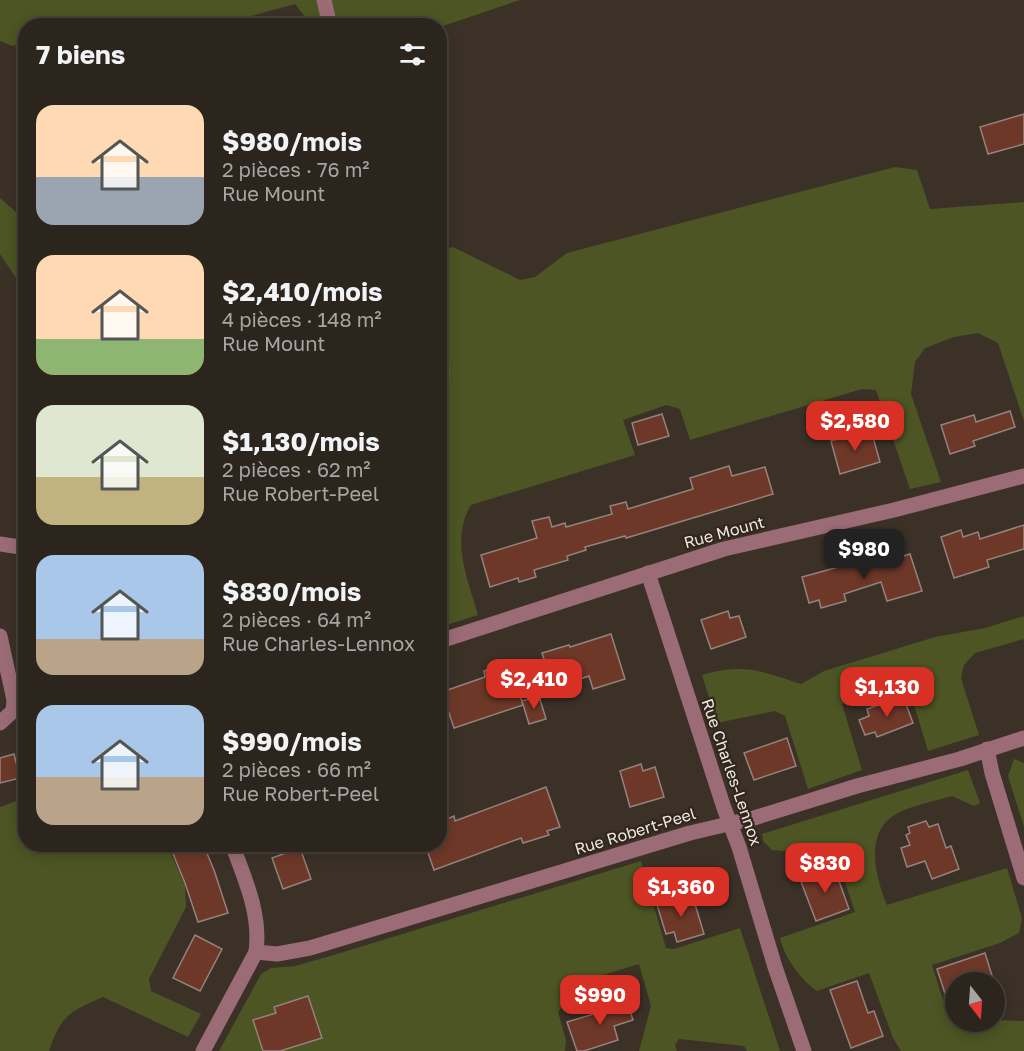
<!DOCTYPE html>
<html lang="fr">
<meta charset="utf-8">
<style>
:root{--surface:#2c251d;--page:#38312a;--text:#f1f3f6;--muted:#a6a5a4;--line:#48423b;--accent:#d93025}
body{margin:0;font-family:"Golos Text",sans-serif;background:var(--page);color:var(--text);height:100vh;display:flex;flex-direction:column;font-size:22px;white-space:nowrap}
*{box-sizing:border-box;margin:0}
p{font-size:20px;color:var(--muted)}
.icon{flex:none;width:33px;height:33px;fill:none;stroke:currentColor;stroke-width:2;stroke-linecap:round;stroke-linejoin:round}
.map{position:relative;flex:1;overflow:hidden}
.sheet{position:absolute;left:18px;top:18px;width:429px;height:834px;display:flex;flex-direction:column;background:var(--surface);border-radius:24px;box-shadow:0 3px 15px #0003,0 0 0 2px var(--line)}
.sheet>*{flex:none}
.needle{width:39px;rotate:163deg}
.buttons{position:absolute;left:945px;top:972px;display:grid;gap:12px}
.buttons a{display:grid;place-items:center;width:60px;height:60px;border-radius:50%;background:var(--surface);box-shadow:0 3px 15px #0003,0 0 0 2px var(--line);font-size:30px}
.price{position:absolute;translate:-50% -51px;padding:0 14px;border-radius:12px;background:var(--accent);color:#fff;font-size:20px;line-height:39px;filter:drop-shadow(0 2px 3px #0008)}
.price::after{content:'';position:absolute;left:50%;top:36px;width:18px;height:14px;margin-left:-9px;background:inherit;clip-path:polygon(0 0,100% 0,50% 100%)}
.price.active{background:#222;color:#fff}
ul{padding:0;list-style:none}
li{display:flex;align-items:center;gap:18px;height:150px;padding:0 18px}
li span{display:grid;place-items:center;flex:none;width:168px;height:120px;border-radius:18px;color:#555}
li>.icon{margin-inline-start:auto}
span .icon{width:72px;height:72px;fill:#fffc;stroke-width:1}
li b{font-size:26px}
h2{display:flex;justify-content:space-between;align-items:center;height:72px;padding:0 18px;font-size:26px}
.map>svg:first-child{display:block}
.green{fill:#4c5523}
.building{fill:#6d3828;stroke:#94827d;stroke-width:1.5}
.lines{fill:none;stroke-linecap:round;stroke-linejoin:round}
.minor{stroke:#9c6c76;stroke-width:15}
.labels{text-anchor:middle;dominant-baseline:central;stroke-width:4.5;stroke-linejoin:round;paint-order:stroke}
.street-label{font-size:16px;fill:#efe9e2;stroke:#31271d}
</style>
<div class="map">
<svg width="1024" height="1051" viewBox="0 0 1024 1051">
<rect width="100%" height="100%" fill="#3b3127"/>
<g class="green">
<polygon points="0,0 520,0 440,27 311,25 295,4 229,22 228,25 26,26 25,43 12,46 0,41"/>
<path d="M895 167 917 170 930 209 1024 202V421L998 343 978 333 954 337 925 348 915 362 911 394 941 482 910 489 876 390 862 389 690 440 680 409 666 405 623 420 635 455 471 505C450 539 468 580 478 615L440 627V251L453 247 520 280 535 277 567 253Z"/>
<polygon points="0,198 25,220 25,291 0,254"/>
<path d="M1024 616V639L975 653 964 665 961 678 979 735 928 751 908 685 842 704 862 770 808 789 785 716 775 711 717 723 702 675C744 663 762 671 801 684L824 671 935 637 985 628Z"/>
<polygon points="1014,759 1024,763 1024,827 1008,776"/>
<path d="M968 770 980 803 974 806 952 796C936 801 918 804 902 811 863 828 874 873 887 905L1007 868 1022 918 1019 933 1000 943 932 965 948 1016 955 1014 956 1022H994L995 1020 1024 1021V1051H901L893 1038 869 973 817 991C801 980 784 957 780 938L855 912 836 856 772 850 763 841 762 834Z"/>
<path d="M25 798 26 844 167 845 185 885 186 907 149 979 151 991 201 1014 188 1037 103 997C68 1013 62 1014 49 1051H0V807Z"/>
<polygon points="641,861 666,948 674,949 740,928 780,1051 747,1051 744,1046 679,1039 675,1045 677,1051 639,1051 651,1006 639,964 603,975 603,987 568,999 558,1012 566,1040 565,1051 219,1051 261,974 271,968 295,966 337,954"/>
</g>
<g class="building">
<polygon points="1024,114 1024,144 988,154 980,127"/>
<polygon points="1010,411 1015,427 973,441 975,446 950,454 941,425 974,415 976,422"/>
<polygon points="662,414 669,436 638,445 632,423"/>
<polygon points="871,430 880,462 840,474 831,441"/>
<polygon points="729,466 732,476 765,467 773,494 626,538 625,536 585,547 586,550 567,556 568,560 534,570 536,577 519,582 518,578 490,587 481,555 537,538 532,521 549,517 552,527 565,523 566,527 612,514 610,506 626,502 628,509 693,489 690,478"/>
<polygon points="1024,525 1024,549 987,560 989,567 954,578 941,537 961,530 963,537 978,532 980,539"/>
<polygon points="895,553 897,558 910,554 922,591 887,601 881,582 844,594 846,601 821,608 819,600 809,603 802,577 846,565 847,567"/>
<polygon points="728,611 730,618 739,616 746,637 711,649 701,620"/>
<polygon points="611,634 625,679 593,689 589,676 553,688 542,653 569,645 570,647"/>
<polygon points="510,663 523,705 454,728 442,692 485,677 484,671"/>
<polygon points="539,696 546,719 529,724 522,701"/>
<polygon points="903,696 913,723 877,737 875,732 865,735 859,720 869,716 867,709"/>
<polygon points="787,738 796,766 754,780 744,753"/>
<polygon points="14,754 20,778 0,783 0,758"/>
<polygon points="641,764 643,771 655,767 664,797 630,807 620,771"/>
<polygon points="546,787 560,827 547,831 549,835 523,843 521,838 434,870 425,844 440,844 440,822 454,816 455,821"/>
<polygon points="926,821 929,827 938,824 946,848 951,846 959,869 932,879 925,861 907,867 901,848 910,845 906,835 910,833 908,827"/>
<polygon points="169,844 203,844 214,870 228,913 198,922 185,883"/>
<polygon points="300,848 311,879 283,889 272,858"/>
<polygon points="834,867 849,909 816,921 800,879"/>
<polygon points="692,894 704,934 677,942 674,932 666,934 657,905"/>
<polygon points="195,935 222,949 200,991 173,978"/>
<polygon points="985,953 994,982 956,982 956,1014 952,1015 937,969"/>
<polygon points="857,981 868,1013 874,1011 883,1036 851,1048 830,990"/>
<polygon points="308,996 322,1038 280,1051 263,1051 253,1020 276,1013 274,1007"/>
<polygon points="626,998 633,1020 614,1026 618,1040 584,1051 577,1051 567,1022 594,1014 593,1009"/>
</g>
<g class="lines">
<g class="minor">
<polyline points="324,0 330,26"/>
<path d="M440 345C442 361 443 378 440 394"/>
<polyline points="0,544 26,548"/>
<polyline points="648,573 724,808 739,847 775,967 804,1051"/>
<polyline points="0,636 14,700 13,711 0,723"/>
<polyline points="440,641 724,549 894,510 1024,476"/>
<polyline points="987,749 992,773 1024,878"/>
<polyline points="256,952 277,954 310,948 690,833 754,818 857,786 960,759 1024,738"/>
<path d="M203 1051 256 952C261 913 245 880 232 844"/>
</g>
</g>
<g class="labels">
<g class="street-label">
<text transform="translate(724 532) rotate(-15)">Rue Mount</text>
<text transform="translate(732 772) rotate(71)">Rue Charles-Lennox</text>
<text transform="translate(635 831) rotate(-17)">Rue Robert-Peel</text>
</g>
</g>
</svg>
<div class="buttons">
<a><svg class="needle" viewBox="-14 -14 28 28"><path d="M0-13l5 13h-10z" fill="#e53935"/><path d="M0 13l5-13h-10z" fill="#a6a5a4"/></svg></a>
</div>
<b class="price" style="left:855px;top:452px">$2,580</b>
<b class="price active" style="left:864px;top:580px">$980</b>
<b class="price" style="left:534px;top:710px">$2,410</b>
<b class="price" style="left:887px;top:718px">$1,130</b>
<b class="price" style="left:825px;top:894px">$830</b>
<b class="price" style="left:681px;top:918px">$1,360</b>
<b class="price" style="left:600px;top:1026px">$990</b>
<section class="sheet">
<h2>7 biens<svg class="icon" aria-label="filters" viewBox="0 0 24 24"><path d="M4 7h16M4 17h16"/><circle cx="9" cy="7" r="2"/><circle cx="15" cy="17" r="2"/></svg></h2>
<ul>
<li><span style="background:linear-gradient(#ffd9b3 60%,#9aa5b1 0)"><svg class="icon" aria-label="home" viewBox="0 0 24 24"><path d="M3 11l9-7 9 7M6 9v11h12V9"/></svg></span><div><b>$980/mois</b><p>2 pièces · 76 m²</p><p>Rue Mount</p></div></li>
<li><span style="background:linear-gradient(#ffd9b3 70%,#8fb573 0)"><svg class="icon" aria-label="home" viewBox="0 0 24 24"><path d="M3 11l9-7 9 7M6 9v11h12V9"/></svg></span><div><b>$2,410/mois</b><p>4 pièces · 148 m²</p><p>Rue Mount</p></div></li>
<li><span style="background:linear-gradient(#dfe7d0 60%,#c2b280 0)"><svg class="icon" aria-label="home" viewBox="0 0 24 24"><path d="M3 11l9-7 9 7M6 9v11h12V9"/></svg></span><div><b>$1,130/mois</b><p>2 pièces · 62 m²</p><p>Rue Robert-Peel</p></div></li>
<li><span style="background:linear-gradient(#a9c7e8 70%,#b9a48a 0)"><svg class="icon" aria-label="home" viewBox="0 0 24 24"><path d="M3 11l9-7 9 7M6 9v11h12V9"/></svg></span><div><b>$830/mois</b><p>2 pièces · 64 m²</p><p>Rue Charles-Lennox</p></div></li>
<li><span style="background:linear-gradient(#a9c7e8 60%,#b9a48a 0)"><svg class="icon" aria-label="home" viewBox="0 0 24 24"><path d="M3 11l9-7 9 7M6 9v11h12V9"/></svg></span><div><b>$990/mois</b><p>2 pièces · 66 m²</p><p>Rue Robert-Peel</p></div></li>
</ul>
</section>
</div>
